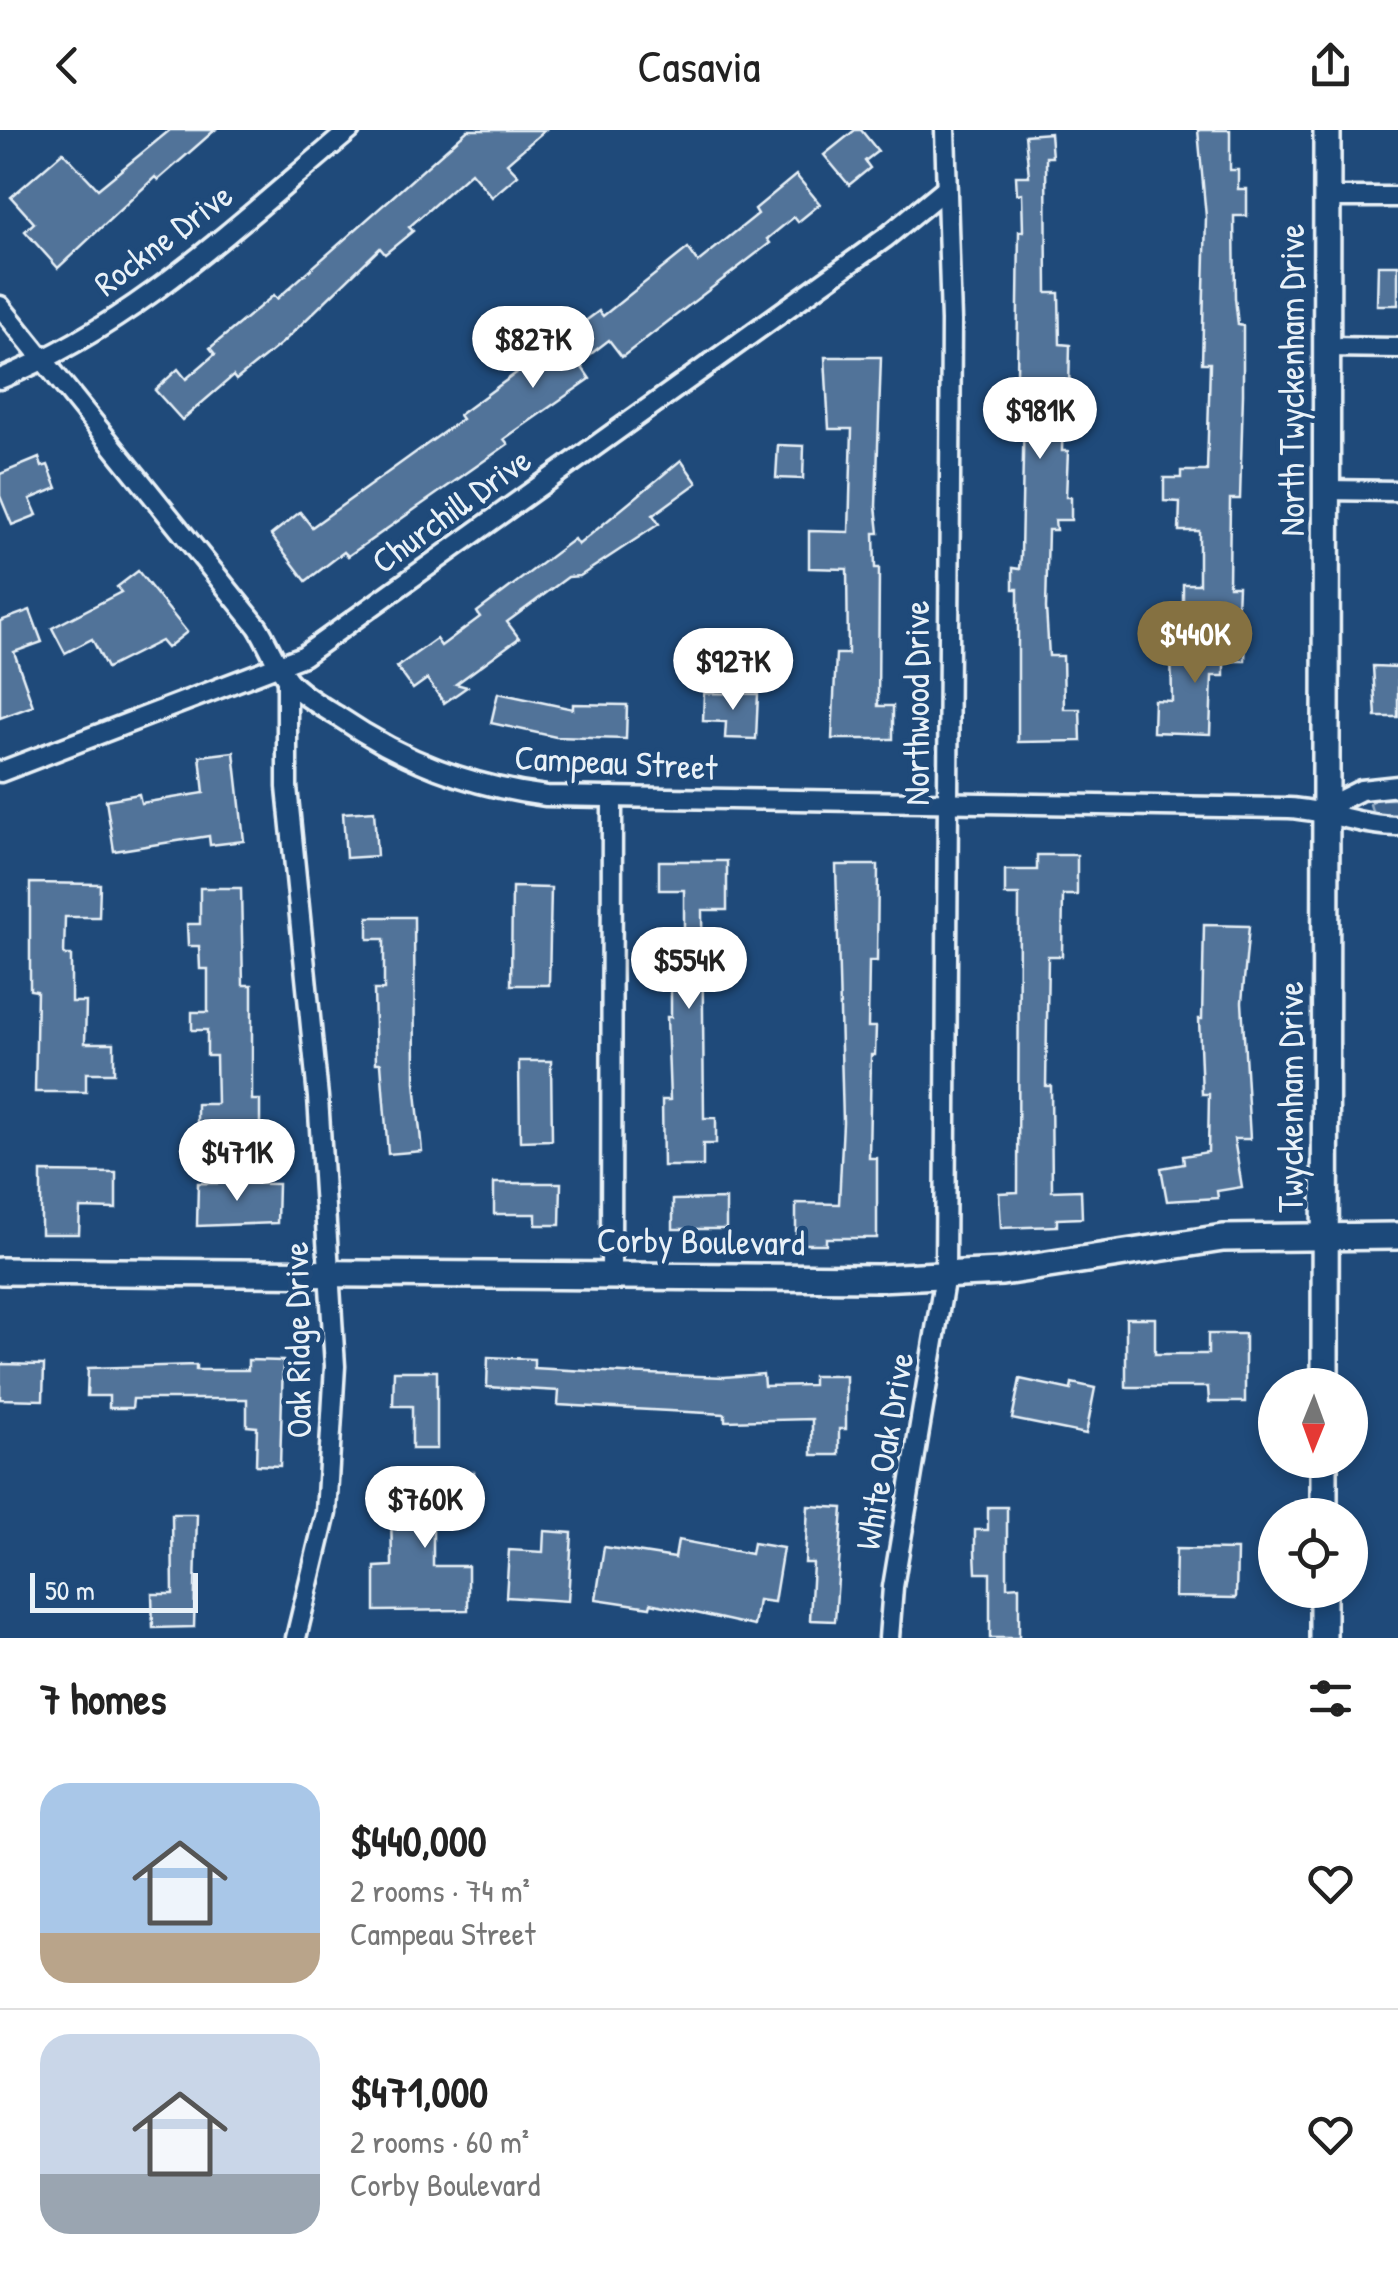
<!DOCTYPE html>
<meta charset="utf-8">
<style>
:root{--surface:#fff;--page:#f6f6f6;--text:#222;--muted:#767676;--line:#e0e0e0;--accent:#857141}
body{margin:0;font-family:"Patrick Hand",sans-serif;background:var(--page);color:var(--text);height:100vh;display:flex;flex-direction:column;font-size:38px;white-space:nowrap}
*{box-sizing:border-box;margin:0}
p{font-size:32px;color:var(--muted)}
.icon{flex:none;width:55px;height:55px;fill:none;stroke:currentColor;stroke-width:2;stroke-linecap:round;stroke-linejoin:round}
.map{position:relative;height:1508px;overflow:hidden}
.sheet{display:flex;flex-direction:column;background:var(--surface);flex:1}
.sheet>*{flex:none}
.needle{width:65px;rotate:181deg}
.fabs{position:absolute;left:1258px;top:1238px;display:grid;gap:20px}
.fabs a{display:grid;place-items:center;width:110px;height:110px;border-radius:50%;background:var(--surface);box-shadow:0 5px 15px #0003;font-size:50px}
.scale{position:absolute;left:30px;bottom:25px;width:168px;box-sizing:border-box;padding-left:10px;border:5px solid #e8f1f8;border-top:0;font-size:28px;line-height:35px;white-space:nowrap;color:#e8f1f8;-webkit-text-stroke:8px #1f4a7a;paint-order:stroke}
.price{position:absolute;translate:-50% -85px;padding:0 22px;border-radius:35px;background:#fff;color:#222;font-size:32px;line-height:65px;filter:drop-shadow(0 2px 5px #0008)}
.price::after{content:'';position:absolute;left:50%;top:60px;width:30px;height:22px;margin-left:-15px;background:inherit;clip-path:polygon(0 0,100% 0,50% 100%)}
.price.selected{background:var(--accent);color:#fff}
ul{padding:0;list-style:none}
li{display:flex;align-items:center;gap:30px;height:250px;padding:0 40px}
li+li{border-top:2px solid var(--line)}
li span{display:grid;place-items:center;flex:none;width:280px;height:200px;border-radius:30px;color:#555}
li>.icon{margin-inline-start:auto}
span .icon{width:120px;height:120px;fill:#fffc;stroke-width:1}
li b{font-size:42px}
h2{display:flex;justify-content:space-between;align-items:center;height:120px;padding:0 40px;font-size:42px}
header{display:flex;justify-content:space-between;align-items:center;height:130px;padding:0 40px;background:var(--surface);font-size:45px;font-weight:600}
.map>svg:first-child{display:block}
.green{fill:#3c628c;stroke:#92aac2;stroke-width:2.5}
.building{fill:#517399;stroke:#e8f1f8;stroke-width:2.5}
.lines{fill:none;stroke-linecap:round;stroke-linejoin:round}
.street-casing{stroke:#e8f1f8;stroke-width:25}
.secondary-casing{stroke:#e8f1f8;stroke-width:32}
.street{stroke:#1f4a7a;stroke-width:18}
.secondary{stroke:#1f4a7a;stroke-width:25}
.labels{text-anchor:middle;dominant-baseline:central;stroke-width:9;stroke-linejoin:round;paint-order:stroke}
.street-label{font-size:35px;fill:#e8f1f8;stroke:#1f4a7a}
</style>
<header><svg class="icon" aria-label="back" viewBox="0 0 24 24"><path d="M15 5l-7 7 7 7"/></svg>Casavia<svg class="icon" aria-label="share" viewBox="0 0 24 24"><path d="M12 15V3M7 8l5-5 5 5M5 13v7h14v-7"/></svg></header>
<div class="map">
<svg width="1398" height="1508" viewBox="0 0 1398 1508">
<rect width="100%" height="100%" fill="#1f4a7a"/>
<filter id="ink" filterUnits="userSpaceOnUse"><feTurbulence type="fractalNoise" baseFrequency=".01" numOctaves="2"/><feDisplacementMap in="SourceGraphic" scale="20" xChannelSelector="R" yChannelSelector="G"/><feConvolveMatrix kernelMatrix="1 2 1 2 8 2 1 2 1" color-interpolation-filters="sRGB"/></filter>
<g filter="url(#ink)">
<polygon class="green" points="1375,669 1398,669 1398,689 1373,684 1370,674"/>
<g class="building">
<polygon points="170,0 215,0 158,50 155,47 58,138 25,101 34,93 11,67 63,22 98,59"/>
<polygon points="468,0 545,0 507,33 518,45 492,67 471,42 409,97 413,101 385,124 380,118 282,213 236,250 233,246 182,290 155,260 178,239 186,249 215,224 210,218 274,165 277,169"/>
<polygon points="855,0 861,0 878,21 865,31 870,38 849,55 824,25"/>
<polygon points="1198,0 1230,0 1230,40 1238,40 1238,59 1247,59 1247,86 1234,86 1235,168 1238,195 1243,196 1243,264 1240,369 1230,369 1229,456 1238,456 1237,480 1183,480 1183,454 1199,454 1199,401 1179,401 1180,372 1164,371 1164,348 1181,348 1181,341 1207,341 1210,233 1202,233 1206,87"/>
<polygon points="1050,3 1052,27 1046,27 1047,163 1059,163 1060,214 1070,215 1069,260 1076,260 1075,281 1063,281 1062,321 1068,321 1066,367 1071,367 1071,390 1055,390 1056,400 1048,400 1046,478 1049,526 1063,526 1064,579 1080,579 1081,611 1018,612 1018,459 1013,459 1013,438 1020,439 1021,425 1024,276 1019,275 1017,247 1019,101 1023,101 1022,63 1017,64 1016,46 1029,46 1025,5"/>
<polygon points="796,45 820,74 798,92 794,87 767,109 770,113 622,227 609,210 579,233 590,249 504,309 508,314 348,426 344,422 306,451 271,405 300,382 312,397 462,289 459,285 530,233 521,221 541,206 549,218 599,181 603,186 688,118 698,132 758,84 755,79"/>
<polygon points="1378,135 1398,135 1398,175 1377,175"/>
<polygon points="825,227 881,227 876,376 879,403 874,403 875,438 879,438 878,576 893,576 893,609 832,609 836,524 848,524 847,439 809,438 809,401 849,402 852,299 829,299"/>
<polygon points="778,315 804,316 803,349 776,348"/>
<polygon points="39,328 42,337 48,335 57,358 30,369 37,385 12,395 0,366 0,344"/>
<polygon points="681,330 697,353 653,385 659,394 580,446 568,447 507,492 519,508 456,554 467,557 444,573 427,549 413,559 397,537 436,509 441,516 480,487 477,482 574,409 578,415"/>
<polygon points="138,441 187,502 167,518 161,511 107,538 92,509 65,523 52,498 121,462 117,457"/>
<polygon points="30,480 42,512 14,522 33,576 0,588 0,491"/>
<polygon points="1246,507 1245,531 1224,531 1224,546 1212,546 1210,604 1153,602 1154,570 1172,571 1171,517 1221,517 1222,508"/>
<polygon points="1373,536 1398,537 1398,587 1376,587"/>
<polygon points="498,563 573,579 573,574 627,575 626,609 556,607 491,593"/>
<polygon points="704,563 758,564 756,609 725,608 726,592 703,591"/>
<polygon points="234,622 244,711 210,715 209,706 114,721 106,670 139,664 141,673 204,663 200,626"/>
<polygon points="374,681 377,726 346,728 343,683"/>
<polygon points="1037,725 1077,725 1077,765 1063,765 1062,826 1048,826 1046,956 1051,956 1052,1061 1081,1060 1082,1088 1057,1089 1057,1096 1001,1098 999,1063 1018,1062 1019,765 1005,765 1005,740 1037,740"/>
<polygon points="659,731 727,731 727,780 702,780 704,988 716,988 716,1014 703,1014 703,1036 663,1036 662,970 670,970 667,887 671,887 671,849 664,849 664,827 673,826 673,808 684,807 684,760 659,760"/>
<polygon points="836,735 878,735 877,831 869,831 868,897 876,897 875,925 871,925 869,1028 877,1028 877,1108 826,1108 826,1114 796,1114 796,1073 839,1074 843,992"/>
<polygon points="30,753 100,754 99,787 65,787 64,825 71,825 71,872 86,872 85,913 114,913 114,943 86,943 86,962 35,962 37,861 30,860"/>
<polygon points="512,757 551,758 549,855 511,855"/>
<polygon points="200,758 241,758 243,855 252,855 252,970 260,970 260,1020 223,1020 222,994 197,994 197,974 217,974 216,926 207,926 207,900 192,900 192,882 208,882 208,839 200,839 199,816 188,816 187,794 200,794"/>
<polygon points="368,787 414,787 415,952 422,1021 388,1024 381,933 376,933 374,860 384,860 384,809 368,809"/>
<polygon points="1204,795 1249,796 1242,872 1250,1009 1234,1009 1242,1057 1217,1061 1218,1068 1167,1071 1161,1038 1184,1034 1183,1026 1208,1022 1209,964 1202,964 1199,889 1202,889"/>
<polygon points="519,931 551,931 552,1010 520,1011"/>
<polygon points="41,1042 116,1043 116,1079 80,1078 79,1104 41,1104"/>
<polygon points="198,1053 278,1054 277,1093 197,1096"/>
<polygon points="494,1053 561,1053 560,1095 536,1095 536,1084 494,1084"/>
<polygon points="726,1069 726,1099 673,1099 673,1070"/>
<polygon points="1126,1188 1155,1188 1155,1224 1208,1224 1208,1204 1245,1204 1245,1272 1209,1272 1208,1257 1126,1257"/>
<polygon points="488,1227 534,1229 534,1238 623,1243 724,1247 763,1244 764,1256 813,1255 813,1246 846,1246 846,1299 839,1299 839,1325 812,1325 812,1289 725,1291 725,1284 558,1275 559,1261 487,1257"/>
<polygon points="248,1230 283,1231 280,1336 256,1335 257,1297 247,1296 247,1269 133,1269 132,1278 109,1278 109,1266 87,1266 88,1238 196,1235 196,1240 248,1240"/>
<polygon points="0,1234 44,1235 43,1270 0,1269"/>
<polygon points="394,1241 437,1241 437,1319 412,1319 412,1276 393,1276"/>
<polygon points="1020,1249 1071,1260 1072,1253 1095,1258 1086,1304 1012,1289"/>
<polygon points="474,1342 475,1376 454,1376 455,1397 433,1397 433,1436 468,1436 468,1480 375,1481 375,1437 392,1436 391,1376 427,1376 426,1343"/>
<polygon points="808,1376 843,1378 835,1491 810,1490 813,1433 805,1433"/>
<polygon points="988,1377 1007,1377 1007,1457 1019,1456 1019,1508 990,1508 990,1443 976,1443 975,1421 975,1400 988,1400"/>
<polygon points="172,1384 197,1384 194,1497 153,1498 152,1464 173,1464"/>
<polygon points="544,1401 572,1403 568,1471 506,1467 509,1420 543,1422"/>
<polygon points="678,1410 751,1424 753,1413 783,1418 774,1472 758,1470 754,1496 651,1473 650,1477 596,1469 604,1417 675,1428"/>
<polygon points="1176,1419 1237,1420 1236,1468 1175,1467"/>
</g>
<g class="lines">
<g class="street-casing">
<g id="street">
<polyline points="1326,67 1398,67"/>
<path d="M0 176 258 497C268 513 277 537 289 551 301 565 323 577 339 587 404 631 468 656 546 666L1289 678C1327 680 1361 696 1398 696"/>
<polyline points="1326,217 1398,218"/>
<path d="M0 249C134 195 241 91 350 0"/>
<polyline points="1325,360 1398,361"/>
<polyline points="287,549 287,657 318,967 335,1236 326,1383 296,1508"/>
<polyline points="0,642 303,526 885,108 946,58"/>
<polyline points="1323,679 1361,660 1398,656"/>
<polyline points="611,1145 612,667"/>
<polyline points="889,1508 893,1457 945,1145 951,191 945,0"/>
</g>
</g>
<g class="secondary-casing">
<g id="secondary">
<polyline points="0,1141 878,1148 1002,1142 1223,1108 1398,1106"/>
<polyline points="1325,1255 1327,0"/>
<polyline points="1324,1385 1324,1330"/>
<polyline points="1323,1508 1323,1460"/>
</g>
</g>
<use href="#street" class="street"/>
<use href="#secondary" class="secondary"/>
</g>
</g>
<g class="labels">
<g class="street-label">
<text transform="translate(163 109) rotate(-37)">Rockne Drive</text>
<text transform="translate(1291 250) rotate(-90)">North Twyckenham Drive</text>
<text transform="translate(451 380) rotate(-36)">Churchill Drive</text>
<text transform="translate(916 573) rotate(-90)">Northwood Drive</text>
<text transform="translate(616 632) rotate(3)">Campeau Street</text>
<text transform="translate(1290 967) rotate(-90)">Twyckenham Drive</text>
<text transform="translate(701 1111) rotate(1)">Corby Boulevard</text>
<text transform="translate(297 1210) rotate(-91)">Oak Ridge Drive</text>
<text transform="translate(884 1321) rotate(-80)">White Oak Drive</text>
</g>
</g>
</svg>
<div class="fabs">
<a><svg class="needle" viewBox="-14 -14 28 28"><path d="M0-13l5 13h-10z" fill="#e53935"/><path d="M0 13l5-13h-10z" fill="#767676"/></svg></a>
<a><svg class="icon" aria-label="locate" viewBox="0 0 24 24"><circle cx="12" cy="12" r="6"/><path d="M12 2v4M12 18v4M2 12h4M18 12h4"/></svg></a>
</div>
<div class="scale">50 m</div>
<b class="price" style="left:533px;top:261px">$827K</b>
<b class="price" style="left:1040px;top:332px">$981K</b>
<b class="price selected" style="left:1195px;top:556px">$440K</b>
<b class="price" style="left:733px;top:583px">$927K</b>
<b class="price" style="left:689px;top:882px">$554K</b>
<b class="price" style="left:237px;top:1074px">$471K</b>
<b class="price" style="left:425px;top:1421px">$760K</b>
</div>
<section class="sheet">
<h2>7 homes<svg class="icon" aria-label="filters" viewBox="0 0 24 24"><path d="M4 7h16M4 17h16"/><circle cx="9" cy="7" r="2"/><circle cx="15" cy="17" r="2"/></svg></h2>
<ul>
<li><span style="background:linear-gradient(#a9c7e8 75%,#b9a48a 0)"><svg class="icon" aria-label="home" viewBox="0 0 24 24"><path d="M3 11l9-7 9 7M6 9v11h12V9"/></svg></span><div><b>$440,000</b><p>2 rooms · 74 m²</p><p>Campeau Street</p></div><svg class="icon" aria-label="heart" viewBox="0 0 24 24"><path d="M12 20l-8-8c-3-5 5-10 8-4 3-6 11-1 8 4z"/></svg></li>
<li><span style="background:linear-gradient(#c9d6e8 70%,#9aa5b1 0)"><svg class="icon" aria-label="home" viewBox="0 0 24 24"><path d="M3 11l9-7 9 7M6 9v11h12V9"/></svg></span><div><b>$471,000</b><p>2 rooms · 60 m²</p><p>Corby Boulevard</p></div><svg class="icon" aria-label="heart" viewBox="0 0 24 24"><path d="M12 20l-8-8c-3-5 5-10 8-4 3-6 11-1 8 4z"/></svg></li>
</ul>
</section>
